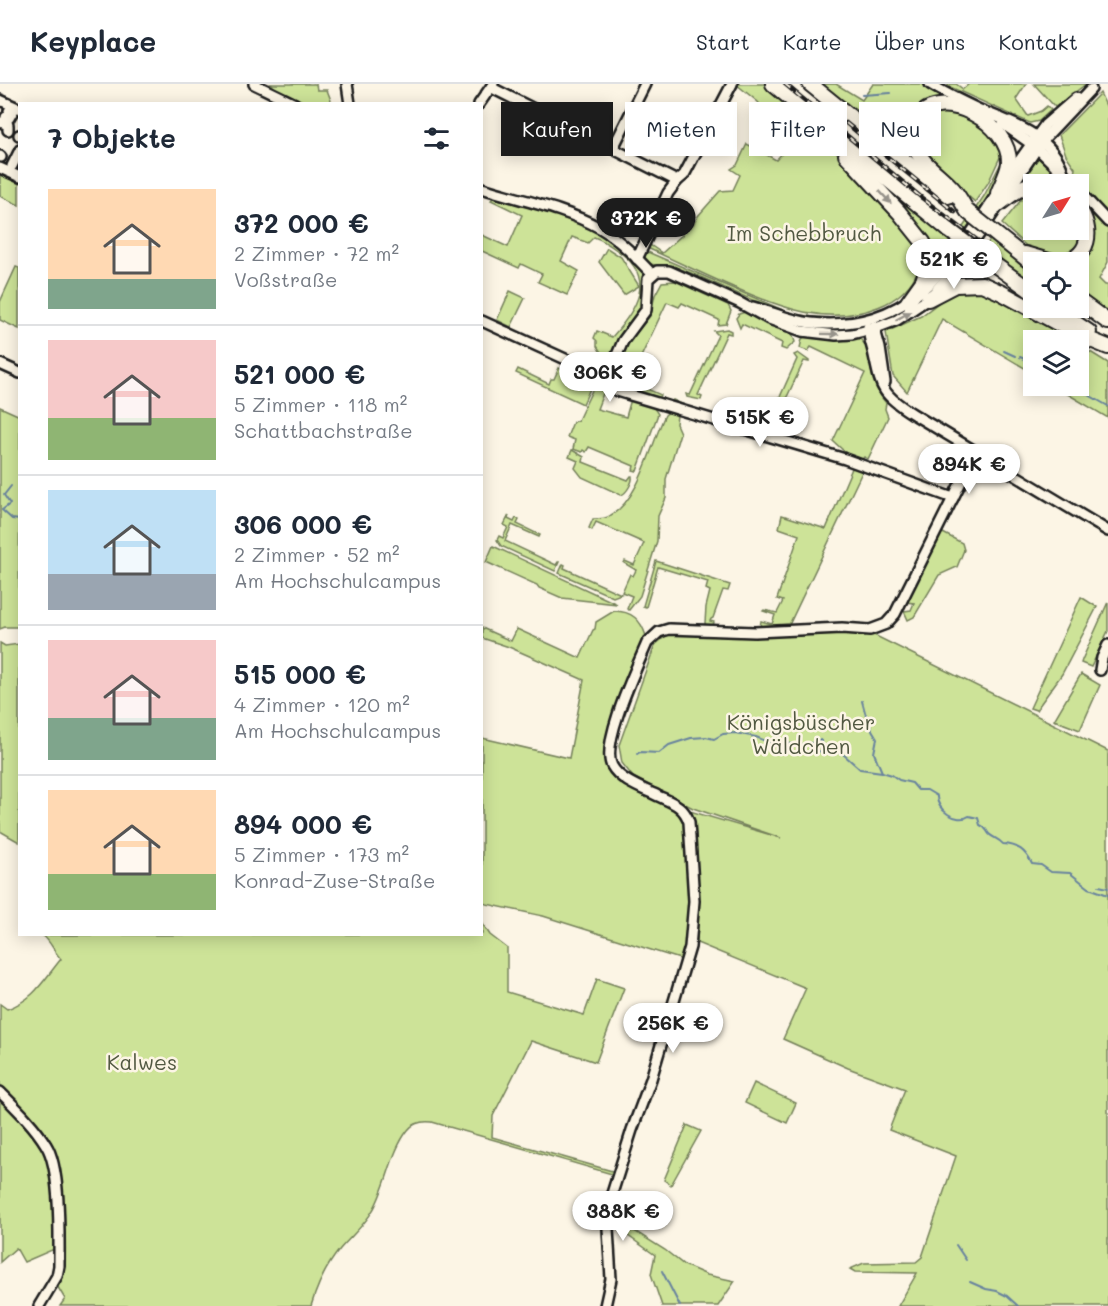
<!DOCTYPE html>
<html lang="de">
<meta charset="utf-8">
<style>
:root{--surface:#fff;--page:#f6f6f7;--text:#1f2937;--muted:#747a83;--line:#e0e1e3;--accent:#1c1c1c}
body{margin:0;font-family:Mali,sans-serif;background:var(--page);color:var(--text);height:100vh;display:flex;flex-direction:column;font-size:22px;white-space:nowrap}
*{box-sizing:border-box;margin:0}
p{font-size:20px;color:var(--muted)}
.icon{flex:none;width:33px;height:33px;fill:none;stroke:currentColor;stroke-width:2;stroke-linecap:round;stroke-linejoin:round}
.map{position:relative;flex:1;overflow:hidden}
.details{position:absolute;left:18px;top:18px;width:465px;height:834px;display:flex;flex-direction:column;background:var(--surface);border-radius:0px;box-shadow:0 3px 15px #0003}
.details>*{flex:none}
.top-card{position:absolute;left:501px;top:18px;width:516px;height:54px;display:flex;gap:12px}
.needle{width:39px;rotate:53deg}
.fabs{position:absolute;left:1023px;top:90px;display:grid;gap:12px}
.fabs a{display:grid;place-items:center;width:66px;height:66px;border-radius:0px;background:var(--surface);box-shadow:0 3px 15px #0003;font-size:30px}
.price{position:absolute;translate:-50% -51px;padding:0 14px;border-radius:21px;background:#fff;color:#222;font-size:20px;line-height:39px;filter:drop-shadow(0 2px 3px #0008)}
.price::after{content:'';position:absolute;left:50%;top:36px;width:18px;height:14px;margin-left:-9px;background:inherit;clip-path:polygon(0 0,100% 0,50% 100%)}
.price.on{background:var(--accent);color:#fff}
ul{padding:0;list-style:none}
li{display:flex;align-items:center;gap:18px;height:150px;padding:0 30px}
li+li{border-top:2px solid var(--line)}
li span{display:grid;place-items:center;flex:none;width:168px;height:120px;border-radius:0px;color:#555}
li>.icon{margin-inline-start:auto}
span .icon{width:72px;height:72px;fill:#fffc;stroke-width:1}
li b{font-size:26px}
h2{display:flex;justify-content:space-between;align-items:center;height:72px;padding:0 30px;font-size:26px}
.tag{padding:0 21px;border-radius:0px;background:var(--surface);box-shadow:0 3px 15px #0003;font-size:21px;line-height:54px}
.tag.on{background:var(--accent);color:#fff}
header{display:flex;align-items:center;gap:36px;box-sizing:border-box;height:84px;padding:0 30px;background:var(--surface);border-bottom:2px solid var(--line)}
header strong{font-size:28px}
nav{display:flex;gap:33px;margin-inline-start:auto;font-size:21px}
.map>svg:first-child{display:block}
.green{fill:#cde398;stroke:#74805a;stroke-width:1.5}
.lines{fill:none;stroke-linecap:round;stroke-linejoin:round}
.stream{stroke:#68839e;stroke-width:2}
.minor-casing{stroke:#1c1c1c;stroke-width:14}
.highway-casing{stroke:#1c1c1c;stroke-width:18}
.minor{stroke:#fcf5e5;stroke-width:9}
.highway{stroke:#fcf5e5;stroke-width:14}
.rail-casing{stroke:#1c1c1c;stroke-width:4.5}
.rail{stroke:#fcf5e5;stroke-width:2;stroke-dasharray:7;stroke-linecap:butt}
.highway-bridge-casing{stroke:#1c1c1c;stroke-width:18;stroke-linecap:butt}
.highway-bridge{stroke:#fcf5e5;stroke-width:14}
.oneway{fill:#97938b}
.labels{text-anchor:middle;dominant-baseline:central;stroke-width:5;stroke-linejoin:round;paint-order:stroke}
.park-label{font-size:21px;fill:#515841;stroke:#fcf5e5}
</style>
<header>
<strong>Keyplace</strong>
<nav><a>Start</a><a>Karte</a><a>Über uns</a><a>Kontakt</a></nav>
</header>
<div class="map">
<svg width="1108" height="1222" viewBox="0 0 1108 1222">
<rect width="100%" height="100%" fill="#fcf5e5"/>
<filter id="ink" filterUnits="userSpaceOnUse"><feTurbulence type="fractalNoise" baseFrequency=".0167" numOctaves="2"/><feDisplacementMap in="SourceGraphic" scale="12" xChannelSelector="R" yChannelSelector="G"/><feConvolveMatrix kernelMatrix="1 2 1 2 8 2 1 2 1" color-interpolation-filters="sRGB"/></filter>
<g filter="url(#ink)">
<g class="green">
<polygon points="271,0 316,0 317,6 327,6 332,19 338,19 307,19 276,5"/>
<path d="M736 0H765L805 35 911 147 917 156 923 182 919 183C913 202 897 216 878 223 828 243 779 223 733 203 703 190 674 176 645 163L647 159 662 169 693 141 698 132 720 107 733 106 740 91 731 85 737 81 747 60 776 76 795 55 776 43 758 18Z"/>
<polygon points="818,0 836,0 862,16 873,0 923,0 960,20 942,18 910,49 953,108"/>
<polygon points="948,0 956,0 963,5 969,0 1026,0 1016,15 1028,32 1041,27 1047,22 1051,26 1039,37 1030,39 948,2"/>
<polygon points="1034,0 1086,0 1055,23"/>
<polygon points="1100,9 1108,26 1108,132 1074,92 1075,84 1066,71 1059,51"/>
<polygon points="942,25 978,37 1000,56 1001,71 988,99 975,118 940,87 922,68 916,45 929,28"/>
<polygon points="1039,74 1044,75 1069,100 1015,103 1035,75"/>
<polygon points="1003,75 1000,97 969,145 943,179 940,177 984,112"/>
<polygon points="0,88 19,97 19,121 0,112"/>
<polygon points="878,96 951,155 942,168 939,166 934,173 936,176 933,180"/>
<polygon points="1033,107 1034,146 1078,146 1079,111 1108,142 1108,178 1099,195 1105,201 1108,201 1108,232 1079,209 1078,178 1044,178 1002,140 1025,111"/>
<path d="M495 112C551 127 607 141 645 189L643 224 608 280 597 262V257L594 254 597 247 612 253C637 225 657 194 618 167 610 161 603 156 594 153L588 159 572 153 561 177 579 187 567 211 538 198 542 190 521 180 519 184 482 167V151L508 163 522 131 491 116Z"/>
<polygon points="991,154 1033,186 1033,202 984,165"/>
<polygon points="607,164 621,173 639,202 624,211 599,178"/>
<path d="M643 166 790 229C812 234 832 235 854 233V235C781 241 740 206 675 183 661 177 655 186 641 175Z"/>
<polygon points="16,183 19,184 19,245 0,236 0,218"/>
<polygon points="675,197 728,221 731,227 726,240 718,241 719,236 682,219 679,223 667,218 631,294 615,287 625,263 650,232 655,211 662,198"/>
<path d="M969 204C1005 215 1038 238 1071 256H1034L1033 289 942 235 907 308 893 292 886 248 921 232 945 214Z"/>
<polygon points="510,207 525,214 511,243 497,236"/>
<polygon points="745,228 789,247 792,249 795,258 786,266 781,264 782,259 742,240 740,244 736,234 739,230"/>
<polygon points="727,245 731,247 731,250 727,249 698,311 702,313 701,316 687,313 686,310 690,311 718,251 714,247"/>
<path d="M806 252 824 254 858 252C860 256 864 258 866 263 873 285 869 299 886 319L885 325 888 333 868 375 864 373 860 378 848 374 845 368 833 357 865 289 811 263 808 267 800 264 802 255Z"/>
<polygon points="1079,261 1108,279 1108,334 1054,302 1078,302"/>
<polygon points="798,269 809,277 809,278 804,277 777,334 782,337 778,342 764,336 765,333 770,335 797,275 794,271"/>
<polygon points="559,284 592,300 583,320 516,289 518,285 549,300 551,295 554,295"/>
<polygon points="613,290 661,311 660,313 671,318 673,316 684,321 683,325 620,305 615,300"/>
<path d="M597 296C603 299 608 300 608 308L604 307 597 325 626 333 631 315 652 321 658 330 637 387 633 386 634 382 589 363 586 368 583 366 582 368 573 365 575 356 567 353 573 338 578 336Z"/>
<polygon points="0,323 20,332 19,543 5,543 0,545"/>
<path d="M669 328H675L677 331 676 340 680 349 666 395V414L658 432 657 457 640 512 629 526 627 525 632 512 622 508 630 490 633 492 636 486 624 479 625 477 634 481 644 459 596 438 592 446 589 444 593 435C599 435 606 435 611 431 640 415 651 360 665 331Z"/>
<path d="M572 366 584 373 583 378 628 396 631 392H632C633 398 627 409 621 411L582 393 575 384 578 377 569 373Z"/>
<polygon points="853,382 863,386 789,541 786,544 760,543 761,537 772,540 775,531 763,527 764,526 777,529 783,517 777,515 799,451 779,444 782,431 826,445"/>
<polygon points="509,431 508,435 514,438 516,434 519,436 517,440 540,451 539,453 512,441 505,457 556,481 558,478 559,478 555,487 501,462 497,456 499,452 503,454 508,443 504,441"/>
<polygon points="941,448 962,459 964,466 957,483 939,491 914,533 908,536 904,527 911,526 914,519 905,518"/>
<polygon points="493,462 617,520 562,514 539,504 537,501 486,478"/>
<polygon points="656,477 730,501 728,507 723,506 713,534 711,535 710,537 714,538 713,542 706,542 705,539 706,523 710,507 706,505 708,498 658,483 646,523 643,522"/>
<polygon points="563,480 565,481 564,484 621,510 613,513 559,489"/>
<polygon points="1081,513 1097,523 1062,590 1036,626 1030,624"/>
<polygon points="1108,518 1108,547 1091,583 1081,579 1082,576"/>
<path d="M614 527C632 527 641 536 646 552L606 655C606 665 605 675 609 684 619 705 662 718 683 728L687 737 691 818 683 876 543 832 482 819V654L569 674 584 596 509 563 482 554V544L511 557 517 545 580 574 593 546 595 545 596 538Z"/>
<polygon points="840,547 872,550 1108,667 1108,1222 898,1222 917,1189 855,1188 850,1185 864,1179 916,1178 922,1173 956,1072 889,1046 905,1005 848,984 783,955 806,904 697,859 699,808 690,727 781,754 693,724 633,693 622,679 619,661 655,561 667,551"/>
<polygon points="0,559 5,562 19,560 19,758 0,747"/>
<polygon points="1081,590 1100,601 1080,646 1054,636"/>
<path d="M482 839 490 851 507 864V908L584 931 597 895 624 904 596 978 531 957 493 1032 492 1053 612 1087 614 1090 609 1184 602 1222H599L606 1194 602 1125 612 1090 432 1038C423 1037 414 1038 408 1046 391 1067 387 1102 373 1126 365 1141 351 1152 340 1165 327 1181 317 1202 311 1222H60L65 1215 56 1200 62 1171 54 1165 24 1178 16 1164 0 1178V920L7 925C34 916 43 897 61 875 53 867 51 857 42 851L482 850Z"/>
<polygon points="754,999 796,1019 787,1039 745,1019"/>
<polygon points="687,1041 701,1047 671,1101 664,1096"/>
<polygon points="627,1145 633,1146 665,1166 684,1181 707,1191 735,1197 718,1222 662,1222 651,1190 655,1171 624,1149"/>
</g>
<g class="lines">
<g class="stream">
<polyline points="862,11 891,9"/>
<polyline points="1004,267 1015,272"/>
<polyline points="1020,273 1034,279"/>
<polyline points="1073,302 1108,322"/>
<polyline points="11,402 4,411 10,420 2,426 12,435 20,436"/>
<path d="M862 617C865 630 869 643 877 654L874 669 882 688"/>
<polyline points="815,669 826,665"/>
<path d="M637 670 640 668 659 669 669 661 691 654 706 653 714 655 723 650 735 649 756 653 768 658 806 661 821 656 822 660 828 665 843 670 860 685 882 688 892 691 899 696 912 699 918 706H927L937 712C936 726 957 740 969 732L978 734 980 741C986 743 986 746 989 750 993 754 999 755 1003 760 1018 761 1025 766 1032 780L1041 781 1051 788 1070 789 1089 804 1108 811"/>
<polyline points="1099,802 1108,804"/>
<polyline points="956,1161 966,1176"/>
<polyline points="662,1187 680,1222"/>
<polyline points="970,1198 986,1205 997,1207 1007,1212 1018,1222"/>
</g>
<g class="minor-casing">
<g id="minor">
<polyline points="254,0 295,20"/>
<polyline points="347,0 350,20"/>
<path d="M930 0C946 10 963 18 980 26 1012 39 1052 51 1063 88"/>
<polyline points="492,4 677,97"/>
<polyline points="0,16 20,25"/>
<polyline points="479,20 493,0"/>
<polyline points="6,33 9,34 12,29 9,27"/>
<polyline points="1,38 8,41 8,46"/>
<polyline points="1003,40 1037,64 1074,100"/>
<polyline points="19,51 20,51"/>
<polyline points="613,64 645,0"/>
<polyline points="0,72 1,73"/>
<polyline points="12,82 20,66"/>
<polyline points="0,84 20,93"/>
<polyline points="1009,91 1045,41 1076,14"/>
<path d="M482 104C520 116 564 124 600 144 619 155 637 174 652 190"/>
<polyline points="1078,106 1108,138"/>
<polyline points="637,175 668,109 677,97 684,91 732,0"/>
<path d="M753 223C772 228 792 237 811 239 912 249 952 179 1000 105"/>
<polyline points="482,237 596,289 606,289"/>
<polyline points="874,242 880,264 885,298"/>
<path d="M868 243C868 251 871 259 873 267 881 302 879 309 913 330L1108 447"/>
<polyline points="0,280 20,289"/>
<polyline points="606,289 611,285 623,257 646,226 648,195 657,187 669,187 740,219 769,235 802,247 836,251 852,250 876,244 897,236 928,215 959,180 1042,57 1091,5"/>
<polyline points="606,289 613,304 617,307 845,375 953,414"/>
<polyline points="1100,586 1102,574 1108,561"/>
<path d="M0 1008C16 1024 34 1041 46 1061 61 1084 59 1153 59 1182L57 1192 39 1222"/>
<path d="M605 1222 611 1195 607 1128 609 1119 632 1046 651 995 690 863 694 817 689 738C684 722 673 719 658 712 644 705 620 697 612 682 600 660 637 583 647 559L659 548 669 545 755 548 842 544 870 546 886 540 895 530 976 368"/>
</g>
</g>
<g class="highway-casing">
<g id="highway">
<polyline points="773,0 950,147"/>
<polyline points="810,0 948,112"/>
<polyline points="846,71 899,128 923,158 926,166 927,184 923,197 908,218"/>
<path d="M999 120C1015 108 1029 95 1050 100"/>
<path d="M968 128C963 121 959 112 953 105 940 90 921 80 914 61 911 53 912 42 917 35 941 0 1011 40 1009 79 1008 89 1002 99 998 109"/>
<polyline points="998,152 1034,181"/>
<polyline points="1025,170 1052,178"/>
<polyline points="984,173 1034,209"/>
<path d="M1058 178C1091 176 1094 145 1078 123"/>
<polyline points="928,215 955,201 982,200 1002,209 1081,252 1108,263"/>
<polyline points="1078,216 1108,238"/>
<polyline points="1053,224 1089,248"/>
</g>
</g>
<use href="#minor" class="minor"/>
<use href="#highway" class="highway"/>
<g class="rail-casing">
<g id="rail">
<polyline points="785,0 922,114 994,169"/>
<polyline points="846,39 955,128"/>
</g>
</g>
<use href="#rail" class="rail"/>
<g class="highway-bridge-casing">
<g id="highway-bridge">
<polyline points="968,128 998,152"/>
<polyline points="950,147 984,173"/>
</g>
</g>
<use href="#highway-bridge" class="highway-bridge"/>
</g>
<defs><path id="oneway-solid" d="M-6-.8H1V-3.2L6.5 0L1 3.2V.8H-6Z" transform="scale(1.5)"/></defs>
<g class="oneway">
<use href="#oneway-solid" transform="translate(885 113) rotate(47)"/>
<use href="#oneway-solid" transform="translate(903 232) rotate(-29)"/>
<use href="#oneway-solid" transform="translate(830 250) rotate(1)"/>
</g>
</g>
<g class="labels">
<g class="park-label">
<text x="804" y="148">Im Schebbruch</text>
<text x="801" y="637">Königsbüscher<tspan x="801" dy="24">Wäldchen</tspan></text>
<text x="142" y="977">Kalwes</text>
</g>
</g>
</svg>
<div class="fabs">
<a><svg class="needle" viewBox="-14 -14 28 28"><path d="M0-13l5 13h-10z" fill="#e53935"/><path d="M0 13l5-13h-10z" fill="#747a83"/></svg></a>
<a><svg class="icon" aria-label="locate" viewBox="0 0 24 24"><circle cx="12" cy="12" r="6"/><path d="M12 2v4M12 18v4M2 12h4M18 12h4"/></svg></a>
<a><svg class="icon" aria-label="layers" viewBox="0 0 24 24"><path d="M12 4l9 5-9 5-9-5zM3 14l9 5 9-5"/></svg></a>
</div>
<b class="price on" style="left:646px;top:165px">372K €</b>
<b class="price" style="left:954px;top:206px">521K €</b>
<b class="price" style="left:610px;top:319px">306K €</b>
<b class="price" style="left:760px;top:364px">515K €</b>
<b class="price" style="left:969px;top:411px">894K €</b>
<b class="price" style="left:673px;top:970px">256K €</b>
<b class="price" style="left:623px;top:1158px">388K €</b>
<div class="top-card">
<a class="tag on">Kaufen</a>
<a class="tag">Mieten</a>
<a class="tag">Filter</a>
<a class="tag">Neu</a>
</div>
<section class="details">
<h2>7 Objekte<svg class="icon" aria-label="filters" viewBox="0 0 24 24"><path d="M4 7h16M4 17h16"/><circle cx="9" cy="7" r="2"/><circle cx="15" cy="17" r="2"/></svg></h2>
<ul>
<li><span style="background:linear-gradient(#ffd9b3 75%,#7fa58c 0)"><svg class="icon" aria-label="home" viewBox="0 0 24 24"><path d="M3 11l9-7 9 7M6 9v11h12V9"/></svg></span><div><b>372 000 €</b><p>2 Zimmer · 72 m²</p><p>Voßstraße</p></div></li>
<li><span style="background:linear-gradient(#f6c9c9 65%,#8fb573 0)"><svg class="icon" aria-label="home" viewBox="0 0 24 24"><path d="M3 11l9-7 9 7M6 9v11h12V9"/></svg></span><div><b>521 000 €</b><p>5 Zimmer · 118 m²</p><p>Schattbachstraße</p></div></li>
<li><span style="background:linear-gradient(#bfe0f5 70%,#9aa5b1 0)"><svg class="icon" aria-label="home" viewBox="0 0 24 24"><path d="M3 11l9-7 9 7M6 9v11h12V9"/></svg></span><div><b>306 000 €</b><p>2 Zimmer · 52 m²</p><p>Am Hochschulcampus</p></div></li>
<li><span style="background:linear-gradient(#f6c9c9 65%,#7fa58c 0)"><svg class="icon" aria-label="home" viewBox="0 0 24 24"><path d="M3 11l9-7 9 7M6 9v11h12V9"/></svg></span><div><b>515 000 €</b><p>4 Zimmer · 120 m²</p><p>Am Hochschulcampus</p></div></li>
<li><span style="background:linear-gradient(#ffd9b3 70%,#8fb573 0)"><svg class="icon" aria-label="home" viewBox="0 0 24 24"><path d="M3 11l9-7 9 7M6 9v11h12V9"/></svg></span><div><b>894 000 €</b><p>5 Zimmer · 173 m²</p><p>Konrad-Zuse-Straße</p></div></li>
</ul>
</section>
</div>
